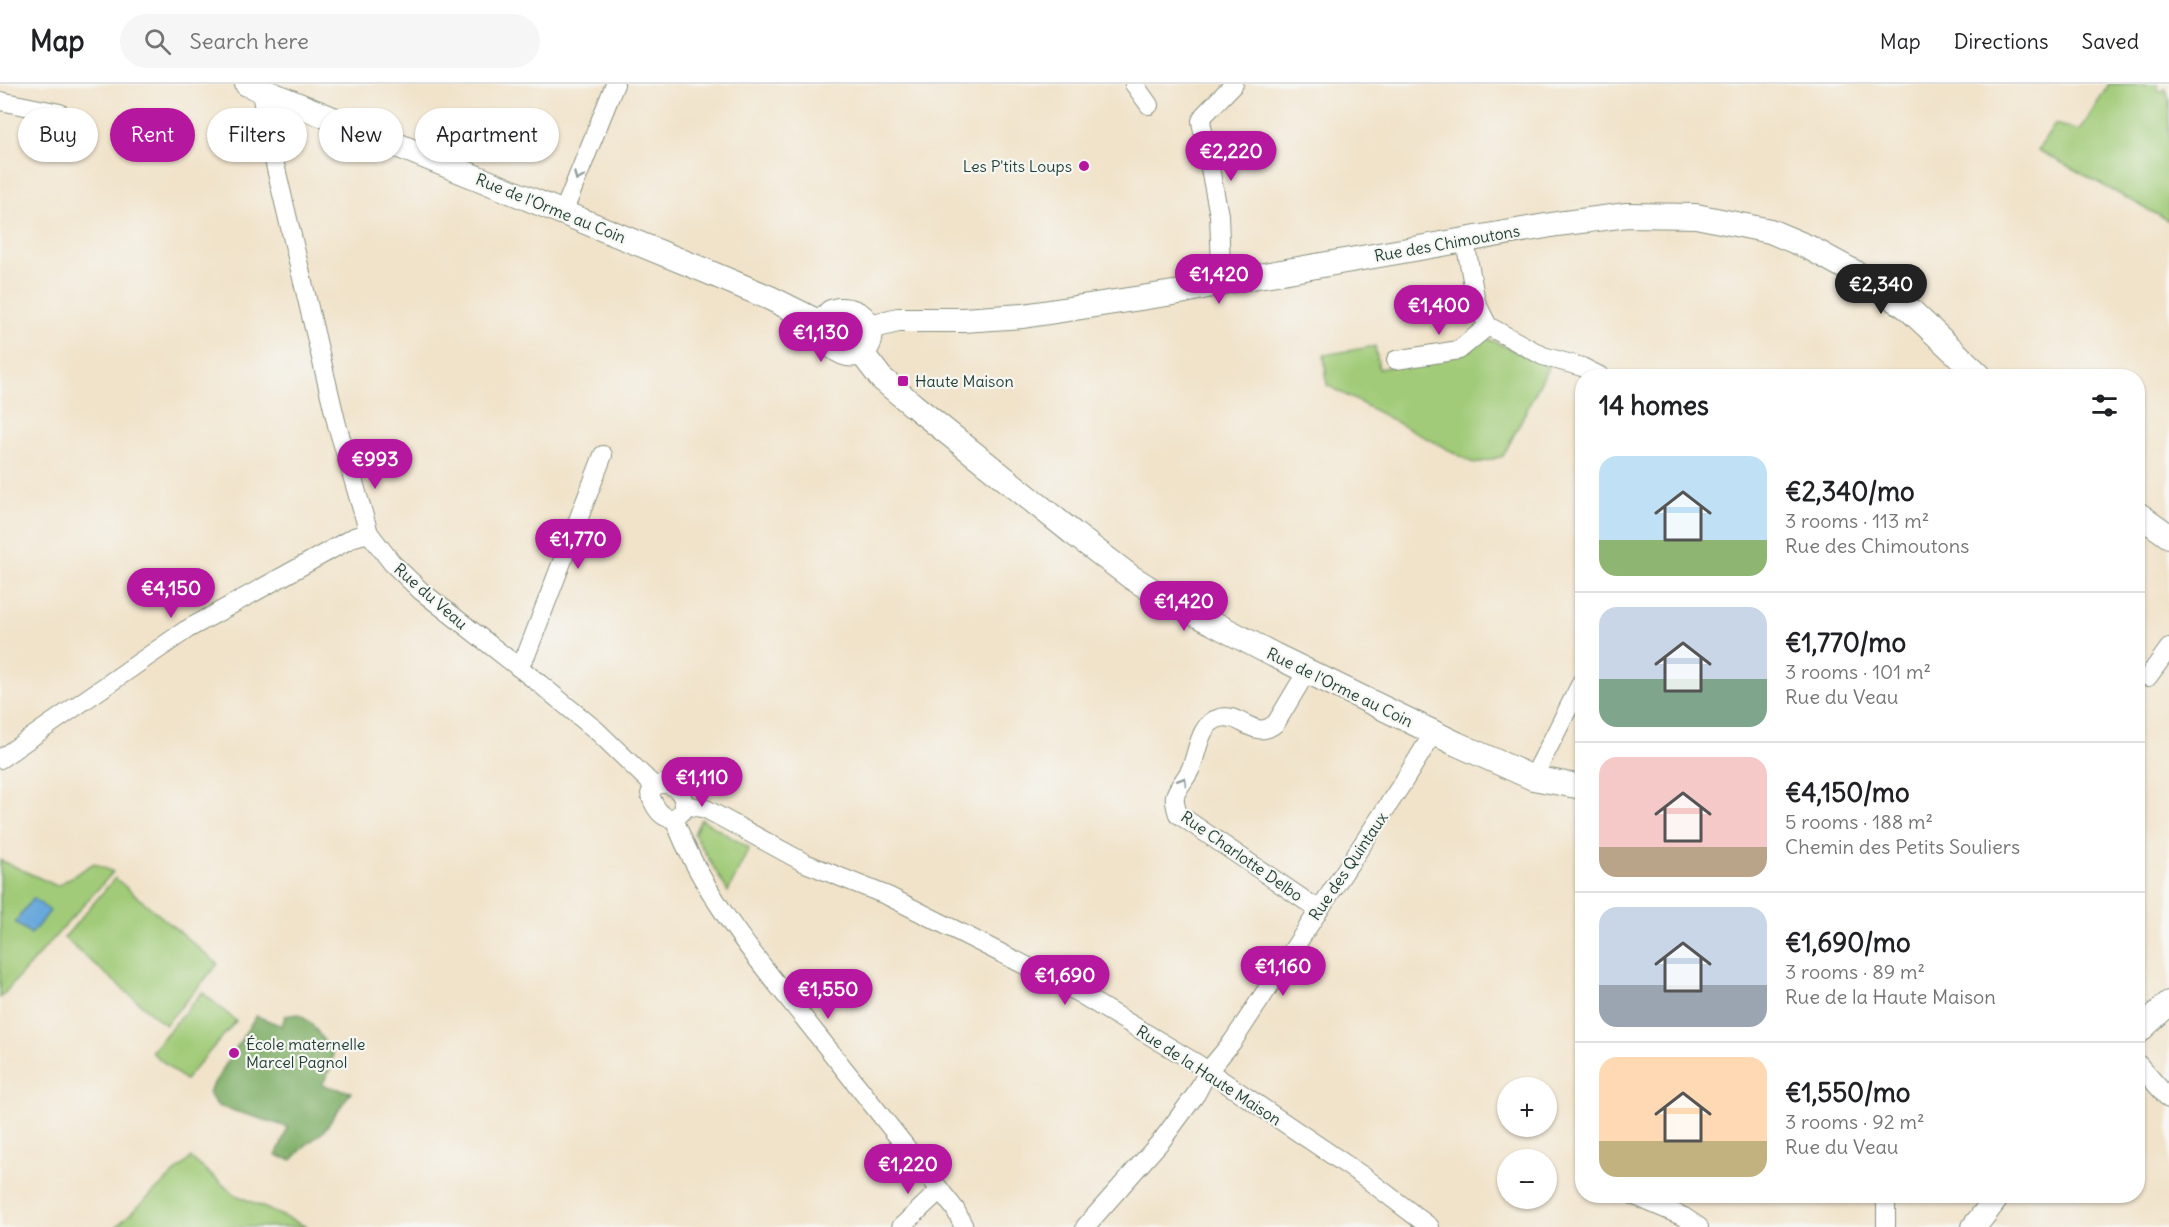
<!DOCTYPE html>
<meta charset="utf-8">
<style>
:root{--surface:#fff;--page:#f6f6f6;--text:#202124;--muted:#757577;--line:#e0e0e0;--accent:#b5179e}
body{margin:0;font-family:Delius,sans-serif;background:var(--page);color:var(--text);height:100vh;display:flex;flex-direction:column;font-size:22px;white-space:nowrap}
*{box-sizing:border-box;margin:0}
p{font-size:20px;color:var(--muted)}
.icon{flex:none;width:33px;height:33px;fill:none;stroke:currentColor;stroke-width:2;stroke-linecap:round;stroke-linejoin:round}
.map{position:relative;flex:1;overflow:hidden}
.drawer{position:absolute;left:1575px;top:285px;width:570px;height:834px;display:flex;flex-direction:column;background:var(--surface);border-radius:24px;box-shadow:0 2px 4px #0004}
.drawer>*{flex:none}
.top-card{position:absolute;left:18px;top:24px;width:570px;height:54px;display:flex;gap:12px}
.controls{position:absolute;left:1497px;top:993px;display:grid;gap:12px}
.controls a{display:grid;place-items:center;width:60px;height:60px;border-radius:50%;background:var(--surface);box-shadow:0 2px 4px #0004;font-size:30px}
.price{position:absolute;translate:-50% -51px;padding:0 14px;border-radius:21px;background:var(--accent);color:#fff;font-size:20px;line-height:39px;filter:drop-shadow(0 2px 3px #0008)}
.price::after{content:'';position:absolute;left:50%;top:36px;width:18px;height:14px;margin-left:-9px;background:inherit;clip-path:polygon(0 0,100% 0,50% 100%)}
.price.active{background:#222;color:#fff}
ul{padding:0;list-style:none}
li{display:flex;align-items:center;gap:18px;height:150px;padding:0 24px}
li+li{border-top:2px solid var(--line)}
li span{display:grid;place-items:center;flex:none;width:168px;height:120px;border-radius:18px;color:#555}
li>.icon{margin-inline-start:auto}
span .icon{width:72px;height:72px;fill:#fffc;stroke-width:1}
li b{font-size:26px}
h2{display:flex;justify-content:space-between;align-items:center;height:72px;padding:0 24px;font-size:26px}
.chip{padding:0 21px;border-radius:27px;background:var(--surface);box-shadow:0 2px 4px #0004;font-size:21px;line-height:54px}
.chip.active{background:var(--accent);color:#fff}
header{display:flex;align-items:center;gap:36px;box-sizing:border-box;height:84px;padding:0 30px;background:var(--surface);border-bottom:2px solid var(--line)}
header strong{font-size:28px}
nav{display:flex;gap:33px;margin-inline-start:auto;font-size:21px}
.search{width:420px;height:54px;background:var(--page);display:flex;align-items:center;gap:15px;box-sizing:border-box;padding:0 21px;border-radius:33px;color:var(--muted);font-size:22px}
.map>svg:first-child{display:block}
.green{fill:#a1cb78;stroke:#608456;stroke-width:1.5}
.forest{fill:#80af68;stroke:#50764e;stroke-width:1.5}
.water{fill:#68a8db;stroke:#447288;stroke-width:1.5}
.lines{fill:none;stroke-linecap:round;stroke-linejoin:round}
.street-casing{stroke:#88907f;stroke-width:20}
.secondary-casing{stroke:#88907f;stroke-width:26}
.street{stroke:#fff;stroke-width:18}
.secondary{stroke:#fff;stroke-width:24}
.oneway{stroke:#8f9e9a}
.poi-dot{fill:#b5179e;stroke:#f6f6f2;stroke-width:2}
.labels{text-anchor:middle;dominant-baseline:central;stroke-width:4.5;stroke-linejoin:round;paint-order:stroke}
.poi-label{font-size:16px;fill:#1f3d34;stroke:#f6f6f2;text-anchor:start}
.street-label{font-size:16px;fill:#1f3d34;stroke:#f6f6f2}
</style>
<header>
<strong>Map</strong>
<div class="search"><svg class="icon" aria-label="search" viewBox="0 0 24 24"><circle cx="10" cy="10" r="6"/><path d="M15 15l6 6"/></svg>Search here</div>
<nav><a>Map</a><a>Directions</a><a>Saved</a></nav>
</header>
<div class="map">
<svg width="2169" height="1143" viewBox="0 0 2169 1143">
<rect width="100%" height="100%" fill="#f6f6f2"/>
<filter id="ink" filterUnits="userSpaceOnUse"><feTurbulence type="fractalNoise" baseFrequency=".0167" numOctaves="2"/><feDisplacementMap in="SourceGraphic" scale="12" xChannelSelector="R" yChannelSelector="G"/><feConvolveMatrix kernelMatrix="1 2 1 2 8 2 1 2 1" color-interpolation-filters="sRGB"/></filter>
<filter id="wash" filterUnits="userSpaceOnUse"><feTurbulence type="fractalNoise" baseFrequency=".008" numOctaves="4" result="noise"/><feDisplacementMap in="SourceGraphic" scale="24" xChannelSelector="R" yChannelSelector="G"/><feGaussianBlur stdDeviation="1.35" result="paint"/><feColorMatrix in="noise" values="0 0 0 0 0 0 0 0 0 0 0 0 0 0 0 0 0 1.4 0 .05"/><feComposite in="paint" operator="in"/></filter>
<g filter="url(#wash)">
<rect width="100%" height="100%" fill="#f1e3ca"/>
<g class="green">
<polygon points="2109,0 2157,0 2159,8 2166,5 2169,15 2169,137 2038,66 2055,40 2080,47"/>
<polygon points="1486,254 1549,282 1503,372 1475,380 1327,301 1324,271 1375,262 1379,285 1462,268"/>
<polygon points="701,735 749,764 728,808 694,750"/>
<polygon points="0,776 57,802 94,779 113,788 0,914"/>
<polygon points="115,794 218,880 165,941 64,854"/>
<polygon points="202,908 236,937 185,996 151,968"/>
<polygon points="191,1074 234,1110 307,1143 116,1143"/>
</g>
<polygon class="forest" points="299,930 312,940 333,970 329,988 322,1001 351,1008 323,1048 306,1061 292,1076 276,1072 288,1043 218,1022 208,1009 256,932 282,942 285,932"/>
<polygon class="water" points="33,814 50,827 31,850 15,838"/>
</g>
<g filter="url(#ink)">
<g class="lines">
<g class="street-casing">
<g id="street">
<polyline points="1134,0 1149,21"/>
<polyline points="261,7 267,47 337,341 369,449 392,479 421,507 540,600 597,647 654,702"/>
<polyline points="0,17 60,29"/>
<polyline points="563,129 615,0"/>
<polyline points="1465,157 1476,218 1488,242 1543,272 1582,283 1600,292"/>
<polyline points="1224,198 1221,182 1219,131 1201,37 1204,31 1234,0"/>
<polyline points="1396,276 1459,266 1488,242"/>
<polyline points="518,583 527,569 603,371"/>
<path d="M1307 587 1276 639C1254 658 1241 628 1220 634 1199 639 1198 668 1191 684 1187 694 1178 702 1175 712 1174 719 1176 724 1178 730L1319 826"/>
<polyline points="2148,593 2169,564"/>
<polyline points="0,675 186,546 354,453 369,449"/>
<polyline points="1533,694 1582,597"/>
<path d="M661 700C676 699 687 713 683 727 667 744 655 726 650 710L654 702Z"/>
<polyline points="685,721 706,725 805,779 888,812 1070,904 1196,979 1363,1092 1430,1143"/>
<path d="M674 734C701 808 755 873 803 933 849 991 894 1048 940 1106L955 1125 964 1143"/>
<polyline points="2138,980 2169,1015"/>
<polyline points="1635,1112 1684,1133 1699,1143"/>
<polyline points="1884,1112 1886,1121 1886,1143"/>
<polyline points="901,1143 940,1106"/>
<polyline points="1085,1143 1162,1056 1196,1010 1208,987 1233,957 1402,700 1434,648"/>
</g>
</g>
<g class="secondary-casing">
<g id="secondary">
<polyline points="247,0 701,185 770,214 820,239"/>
<path d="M838 226C890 225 873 294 832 262 823 255 820 250 820 239L831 228Z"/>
<polyline points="870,243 898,236 963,236 1023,232 1180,208 1224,198 1557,140 1627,131 1696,132 1770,147 1808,163 1865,194 1909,225 1980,292"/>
<polyline points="861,268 881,294 913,321 1073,449 1131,493 1163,513 1274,571 1457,660 1533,694 1582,703"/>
<polyline points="2138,430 2169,452"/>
<polyline points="2138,948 2169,919"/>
<polyline points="1974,1143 1998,1112"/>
</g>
</g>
<use href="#street" class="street"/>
<use href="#secondary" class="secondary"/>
</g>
<defs><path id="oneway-chevron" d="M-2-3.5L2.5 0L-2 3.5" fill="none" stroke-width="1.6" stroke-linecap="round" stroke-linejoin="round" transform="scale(1.5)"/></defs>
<g class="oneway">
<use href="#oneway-chevron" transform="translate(578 93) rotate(112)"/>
<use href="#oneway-chevron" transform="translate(1183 697) rotate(-59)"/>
</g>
</g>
<g class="poi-dot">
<circle cx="1084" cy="82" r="6"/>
<rect x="897" y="291" width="12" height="12" rx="3"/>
<circle cx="234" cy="969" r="6"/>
</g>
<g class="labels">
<g class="poi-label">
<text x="1072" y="82" text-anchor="end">Les P'tits Loups</text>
<text x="915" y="297">Haute Maison</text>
<text x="246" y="960">École maternelle<tspan x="246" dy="18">Marcel Pagnol</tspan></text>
</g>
<g class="street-label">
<text transform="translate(551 124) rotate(22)">Rue de l'Orme au Coin</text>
<text transform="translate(1447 159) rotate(-10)">Rue des Chimoutons</text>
<text transform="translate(431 512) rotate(41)">Rue du Veau</text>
<text transform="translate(1340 603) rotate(26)">Rue de l'Orme au Coin</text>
<text transform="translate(1242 772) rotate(35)">Rue Charlotte Delbo</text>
<text transform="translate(1348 782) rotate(-56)">Rue des Quintaux</text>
<text transform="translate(1209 991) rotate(33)">Rue de la Haute Maison</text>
</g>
</g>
</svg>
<div class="controls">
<a>+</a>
<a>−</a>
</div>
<b class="price" style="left:1231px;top:98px">€2,220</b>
<b class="price" style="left:1219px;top:221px">€1,420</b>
<b class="price active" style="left:1881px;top:231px">€2,340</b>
<b class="price" style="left:1439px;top:252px">€1,400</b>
<b class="price" style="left:821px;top:279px">€1,130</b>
<b class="price" style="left:375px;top:406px">€993</b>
<b class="price" style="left:578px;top:486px">€1,770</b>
<b class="price" style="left:171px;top:535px">€4,150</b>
<b class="price" style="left:1184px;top:548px">€1,420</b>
<b class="price" style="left:702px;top:724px">€1,110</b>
<b class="price" style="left:1283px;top:913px">€1,160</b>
<b class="price" style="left:1065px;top:922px">€1,690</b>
<b class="price" style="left:828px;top:936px">€1,550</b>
<b class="price" style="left:908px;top:1111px">€1,220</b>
<div class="top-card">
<a class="chip">Buy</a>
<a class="chip active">Rent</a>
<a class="chip">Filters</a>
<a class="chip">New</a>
<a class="chip">Apartment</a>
</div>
<section class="drawer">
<h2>14 homes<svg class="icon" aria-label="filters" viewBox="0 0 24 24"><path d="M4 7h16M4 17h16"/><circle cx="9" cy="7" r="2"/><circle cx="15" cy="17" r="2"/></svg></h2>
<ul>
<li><span style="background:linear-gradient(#bfe0f5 70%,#8fb573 0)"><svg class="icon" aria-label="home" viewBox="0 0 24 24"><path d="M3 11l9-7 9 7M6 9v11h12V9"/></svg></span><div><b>€2,340/mo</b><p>3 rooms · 113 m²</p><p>Rue des Chimoutons</p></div></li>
<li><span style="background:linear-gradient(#c9d6e8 60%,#7fa58c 0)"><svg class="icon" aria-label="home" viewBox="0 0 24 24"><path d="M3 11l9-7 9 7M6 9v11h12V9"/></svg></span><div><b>€1,770/mo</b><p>3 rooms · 101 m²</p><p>Rue du Veau</p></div></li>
<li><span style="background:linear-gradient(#f6c9c9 75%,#b9a48a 0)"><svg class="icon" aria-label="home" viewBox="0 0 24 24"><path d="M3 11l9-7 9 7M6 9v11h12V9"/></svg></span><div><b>€4,150/mo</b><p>5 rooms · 188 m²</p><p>Chemin des Petits Souliers</p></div></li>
<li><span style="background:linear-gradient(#c9d6e8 65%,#9aa5b1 0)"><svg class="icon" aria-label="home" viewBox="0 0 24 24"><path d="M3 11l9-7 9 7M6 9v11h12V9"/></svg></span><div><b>€1,690/mo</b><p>3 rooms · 89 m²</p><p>Rue de la Haute Maison</p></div></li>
<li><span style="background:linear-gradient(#ffd9b3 70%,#c2b280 0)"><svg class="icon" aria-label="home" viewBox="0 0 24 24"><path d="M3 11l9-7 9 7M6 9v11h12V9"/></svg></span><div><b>€1,550/mo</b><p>3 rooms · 92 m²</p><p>Rue du Veau</p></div></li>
</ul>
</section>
</div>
